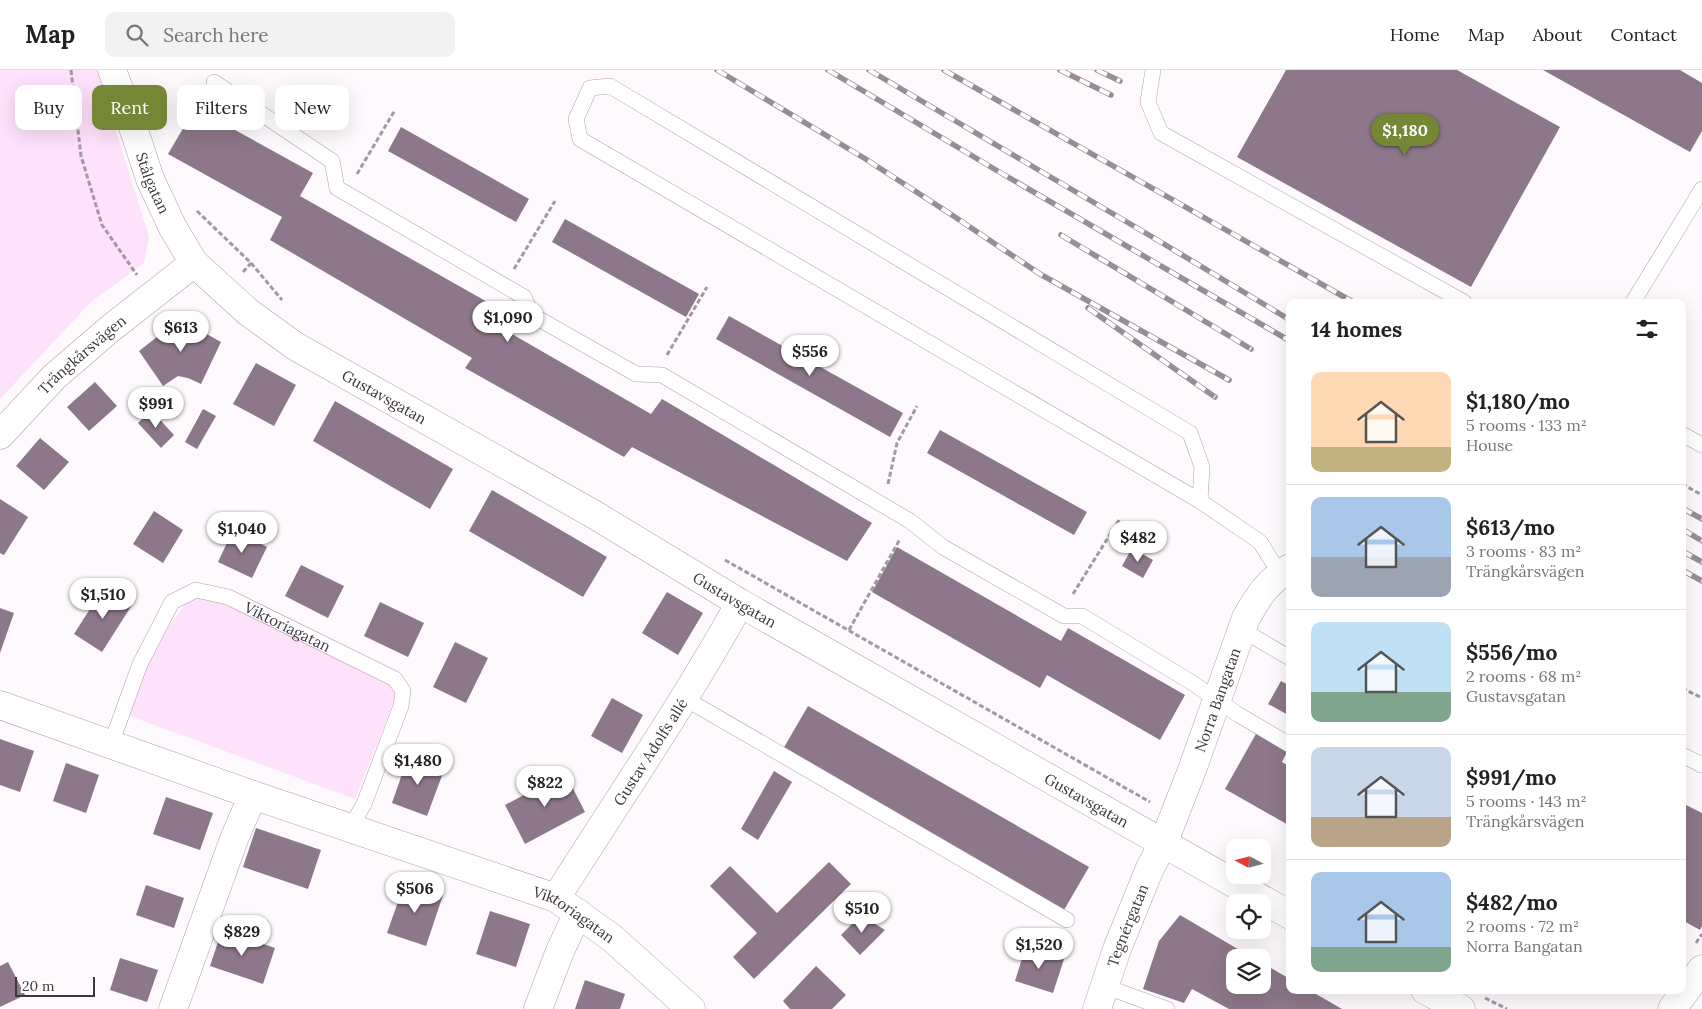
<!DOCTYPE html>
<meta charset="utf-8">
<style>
:root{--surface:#fff;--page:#f2f2f2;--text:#222;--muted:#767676;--line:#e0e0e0;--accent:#758635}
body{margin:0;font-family:Lora,serif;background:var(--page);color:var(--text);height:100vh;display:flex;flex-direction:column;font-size:19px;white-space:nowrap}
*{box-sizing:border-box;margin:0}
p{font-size:16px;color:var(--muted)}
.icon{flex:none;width:28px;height:28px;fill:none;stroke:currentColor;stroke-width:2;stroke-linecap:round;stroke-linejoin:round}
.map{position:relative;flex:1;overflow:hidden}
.panel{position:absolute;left:1286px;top:229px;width:400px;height:695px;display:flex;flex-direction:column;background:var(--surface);border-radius:10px;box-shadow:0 5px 20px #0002}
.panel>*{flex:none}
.guide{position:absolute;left:15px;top:15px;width:475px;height:45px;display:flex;gap:10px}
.needle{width:32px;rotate:277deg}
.controls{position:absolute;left:1226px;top:769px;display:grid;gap:10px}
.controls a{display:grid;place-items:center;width:45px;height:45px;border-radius:10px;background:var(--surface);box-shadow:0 5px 20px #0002;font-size:25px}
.scale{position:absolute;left:15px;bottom:12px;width:80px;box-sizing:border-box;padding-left:5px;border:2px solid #3f363e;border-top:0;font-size:14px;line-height:18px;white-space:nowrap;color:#3f363e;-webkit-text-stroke:4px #fff;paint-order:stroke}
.price{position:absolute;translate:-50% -42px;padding:0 11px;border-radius:18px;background:#fff;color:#222;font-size:16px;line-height:32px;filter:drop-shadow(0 1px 2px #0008)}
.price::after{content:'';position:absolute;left:50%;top:30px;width:15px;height:11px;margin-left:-8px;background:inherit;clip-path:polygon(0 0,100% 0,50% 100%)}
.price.current{background:var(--accent);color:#fff}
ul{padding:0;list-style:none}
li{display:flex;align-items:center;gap:15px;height:125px;padding:0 25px}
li+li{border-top:1px solid var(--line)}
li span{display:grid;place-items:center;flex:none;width:140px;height:100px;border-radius:10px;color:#555}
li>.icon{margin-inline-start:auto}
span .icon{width:60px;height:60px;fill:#fffc;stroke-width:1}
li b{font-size:21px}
h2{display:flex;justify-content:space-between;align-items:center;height:60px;padding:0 25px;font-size:21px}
.chip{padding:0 18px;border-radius:10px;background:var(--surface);box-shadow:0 5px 20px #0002;font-size:18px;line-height:45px}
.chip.current{background:var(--accent);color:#fff}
header{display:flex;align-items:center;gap:30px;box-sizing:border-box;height:70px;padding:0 25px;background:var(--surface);border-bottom:1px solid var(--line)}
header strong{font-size:24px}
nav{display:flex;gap:28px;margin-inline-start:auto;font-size:18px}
.search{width:350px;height:45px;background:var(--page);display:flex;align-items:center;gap:12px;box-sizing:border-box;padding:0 18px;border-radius:10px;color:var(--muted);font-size:19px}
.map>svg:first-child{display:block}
.green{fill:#fee1fb}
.building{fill:#8d778a}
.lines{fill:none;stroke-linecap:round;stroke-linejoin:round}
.service-casing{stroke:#b39db1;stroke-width:16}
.minor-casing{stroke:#b39db1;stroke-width:29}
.secondary-casing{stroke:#b39db1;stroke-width:29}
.path{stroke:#a19aa0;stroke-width:3;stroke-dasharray:5 2.5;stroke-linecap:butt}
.service{stroke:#fff;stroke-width:15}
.minor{stroke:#fff;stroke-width:28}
.secondary{stroke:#fff;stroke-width:28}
.rail-casing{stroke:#968e95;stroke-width:5.5}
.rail{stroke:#fff;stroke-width:4;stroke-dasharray:11;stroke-linecap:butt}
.labels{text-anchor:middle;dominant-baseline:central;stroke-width:5;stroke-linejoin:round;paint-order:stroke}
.street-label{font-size:15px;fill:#3f363e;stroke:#fff}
</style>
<header>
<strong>Map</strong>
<div class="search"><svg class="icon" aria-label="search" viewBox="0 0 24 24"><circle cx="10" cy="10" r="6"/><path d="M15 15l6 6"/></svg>Search here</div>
<nav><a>Home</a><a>Map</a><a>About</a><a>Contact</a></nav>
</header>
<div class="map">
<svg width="1702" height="939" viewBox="0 0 1702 939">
<rect width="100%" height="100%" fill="#fef9fd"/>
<g class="green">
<polygon points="0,0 97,0 149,167 144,193 92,231 0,329"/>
<polygon points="200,516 399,619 355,729 130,646 147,584"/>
</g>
<g class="building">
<polygon points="1286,0 1457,0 1560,57 1471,217 1237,87"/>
<polygon points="1543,0 1680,0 1702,13 1702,61 1690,82"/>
<polygon points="195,38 313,103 300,126 505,242 498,256 651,344 662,329 872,453 847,491 632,377 624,387 465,298 472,288 270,170 282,147 168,84"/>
<polygon points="401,57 529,129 516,152 388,81"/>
<polygon points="565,149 699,224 686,247 552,172"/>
<polygon points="729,246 903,343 890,367 716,269"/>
<polygon points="180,249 221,272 201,314 188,308 178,306 163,316 139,281"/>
<polygon points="256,293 296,315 274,356 233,334"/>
<polygon points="95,312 117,336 89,361 67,337"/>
<polygon points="335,331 453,399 430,439 313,371"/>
<polygon points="203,339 216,346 197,379 185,372"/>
<polygon points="151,340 174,365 161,378 138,353"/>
<polygon points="940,360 1087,442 1074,465 927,383"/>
<polygon points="40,368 69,392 44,420 16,396"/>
<polygon points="492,420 607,487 583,527 469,461"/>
<polygon points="0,429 28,447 4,485 0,483"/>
<polygon points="154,441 183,460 163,493 133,474"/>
<polygon points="233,460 267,477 252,508 218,492"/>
<polygon points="897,477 1061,571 1068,558 1185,625 1160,670 1047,605 1040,618 872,522"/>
<polygon points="1132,478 1153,490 1143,508 1122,496"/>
<polygon points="301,495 344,516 328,548 285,526"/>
<polygon points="104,517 132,535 102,582 74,564"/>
<polygon points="667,522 703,543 678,585 642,563"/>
<polygon points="380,532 424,553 408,587 364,566"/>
<polygon points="0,538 14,543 0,583"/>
<polygon points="455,572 488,588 466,633 433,617"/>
<polygon points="1281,611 1290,616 1290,646 1268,634"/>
<polygon points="612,628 643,645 622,683 591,666"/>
<polygon points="808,636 1089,797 1064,840 783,679"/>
<polygon points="1257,662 1289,678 1282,692 1290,697 1290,756 1225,719"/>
<polygon points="0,669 34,681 20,722 0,715"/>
<polygon points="408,687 444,700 427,746 392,733"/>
<polygon points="66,693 99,705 86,743 53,731"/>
<polygon points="774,701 792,712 758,770 741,759"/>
<polygon points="565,703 585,742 525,774 505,735"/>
<polygon points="166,727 213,743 200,780 153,764"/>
<polygon points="1682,733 1702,743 1702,856 1700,860 1682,850"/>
<polygon points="256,758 321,780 308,819 243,797"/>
<polygon points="829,792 851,814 754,909 733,887 757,863 710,816 730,796 777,843"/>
<polygon points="405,812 443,825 426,876 387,863"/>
<polygon points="146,815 184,828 174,858 136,845"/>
<polygon points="490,841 530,854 516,897 476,884"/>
<polygon points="861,845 885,860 860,885 841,865"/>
<polygon points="1180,845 1253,888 1235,888 1235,915 1262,915 1262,893 1290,909 1290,920 1309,920 1342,939 1229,939 1192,919 1184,933 1143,919 1159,871"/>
<polygon points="222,860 275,878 263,914 210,896"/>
<polygon points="1026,876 1064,889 1053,923 1015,911"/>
<polygon points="120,888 158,900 147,932 110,920"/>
<polygon points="8,892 25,925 0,937 0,896"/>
<polygon points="816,896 846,925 832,939 790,939 783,931"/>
<polygon points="585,910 625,924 620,939 575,939"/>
</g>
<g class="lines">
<g class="service-casing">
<g id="service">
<polyline points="1153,0 1148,32 1161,63 1464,232"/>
<polyline points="214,12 332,91 337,118 524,227 532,245 636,304 662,305 910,451 943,477 1064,546 1082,546 1191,612 1239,645 1290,675"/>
<polyline points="1633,232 1702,119"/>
<polyline points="1682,364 1702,375"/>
<polyline points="1200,431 1202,397 1190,363 610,16 590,18 576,49 580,69 1200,431 1260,472 1280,504 1287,507"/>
<polyline points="1242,560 1290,588"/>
<polyline points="684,628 1067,850"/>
<path id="s1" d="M111 674 140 594 172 532 196 520 228 527 395 609 403 621 401 636 364 734 350 758"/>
<polyline points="1682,685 1702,695"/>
<polyline points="1104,916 1167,939"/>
</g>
</g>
<g class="minor-casing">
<g id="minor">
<path id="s2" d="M112 0 134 60 150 109 173 158 194 193 248 242 295 276 595 445 740 533 1290 845"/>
<path id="s3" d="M0 365 54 307 111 258 194 193"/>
<path id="s4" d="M0 635 253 725 556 828 612 868 691 939"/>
<path id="s5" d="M556 828C618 730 684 634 740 533"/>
<polyline points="1425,920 1461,939"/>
<polyline points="173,939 234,769 253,725"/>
<polyline points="538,939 560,881 578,843"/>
<path id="s6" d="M1097 939 1117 879 1150 798 1163 774 1192 700 1246 548C1259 525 1267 512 1290 498"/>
</g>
</g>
<g class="secondary-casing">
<polyline id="secondary" points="1672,939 1702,899"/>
</g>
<g class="path">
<polyline points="71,0 81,86 102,155 137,205"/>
<polyline points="357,104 395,40"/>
<polyline points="197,141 251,193 282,230"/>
<polyline points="514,199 555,131"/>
<polyline points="243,202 251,193"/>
<polyline points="667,285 707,217"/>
<polyline points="888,414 897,373 917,336"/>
<polyline points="1682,414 1702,425"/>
<polyline points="725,490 1150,732"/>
<polyline points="1073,524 1119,450"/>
<polyline points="849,560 900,469"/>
<polyline points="1682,618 1702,628"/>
<polyline points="1696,873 1702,864"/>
<polyline points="1485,928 1507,939"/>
</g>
<use href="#service" class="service"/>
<use href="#minor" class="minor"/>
<use href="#secondary" class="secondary"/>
<g class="rail-casing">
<g id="rail">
<polyline points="717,0 864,88 952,145 1040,204 1229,310"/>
<polyline points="828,0 1001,103 1290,271"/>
<polyline points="869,0 1154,168 1290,250"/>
<polyline points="944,0 1353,232"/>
<polyline points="1060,0 1111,25"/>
<polyline points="1097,0 1120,11"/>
<polyline points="1061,165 1251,279"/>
<polyline points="1088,238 1215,327"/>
<polyline points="1682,438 1702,449"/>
<polyline points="1682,459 1702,471"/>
<polyline points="1682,481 1702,492"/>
<polyline points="1682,500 1702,511"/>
</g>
</g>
<use href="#rail" class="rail"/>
</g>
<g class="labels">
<g class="street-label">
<text stroke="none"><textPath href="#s2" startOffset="120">Stålgatan</textPath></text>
<text stroke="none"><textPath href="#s3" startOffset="115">Trängkårsvägen</textPath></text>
<text stroke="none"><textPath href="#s2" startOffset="444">Gustavsgatan</textPath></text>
<text stroke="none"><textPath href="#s2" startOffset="849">Gustavsgatan</textPath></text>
<text stroke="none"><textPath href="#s1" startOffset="281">Viktoriagatan</textPath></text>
<text stroke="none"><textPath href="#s6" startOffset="332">Norra Bangatan</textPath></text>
<text stroke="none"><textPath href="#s5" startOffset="174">Gustav Adolfs allé</textPath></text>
<text stroke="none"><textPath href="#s2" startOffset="1254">Gustavsgatan</textPath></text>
<text stroke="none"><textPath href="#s4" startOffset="612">Viktoriagatan</textPath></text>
<text stroke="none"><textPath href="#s6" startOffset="89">Tegnérgatan</textPath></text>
</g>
</g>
</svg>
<div class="controls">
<a><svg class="needle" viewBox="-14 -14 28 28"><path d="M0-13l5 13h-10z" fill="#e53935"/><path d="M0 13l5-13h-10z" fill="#767676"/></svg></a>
<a><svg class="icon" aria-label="locate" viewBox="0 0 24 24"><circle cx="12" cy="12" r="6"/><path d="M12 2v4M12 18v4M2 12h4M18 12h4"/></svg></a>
<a><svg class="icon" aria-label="layers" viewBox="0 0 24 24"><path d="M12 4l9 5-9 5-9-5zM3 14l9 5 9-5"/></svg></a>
</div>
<div class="scale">20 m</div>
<b class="price current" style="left:1405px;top:86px">$1,180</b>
<b class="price" style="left:508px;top:273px">$1,090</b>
<b class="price" style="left:181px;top:283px">$613</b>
<b class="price" style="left:810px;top:307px">$556</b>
<b class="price" style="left:156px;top:359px">$991</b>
<b class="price" style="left:242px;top:484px">$1,040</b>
<b class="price" style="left:1138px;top:493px">$482</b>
<b class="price" style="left:103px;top:550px">$1,510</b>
<b class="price" style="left:418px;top:716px">$1,480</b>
<b class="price" style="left:545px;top:738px">$822</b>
<b class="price" style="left:415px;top:844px">$506</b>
<b class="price" style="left:862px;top:864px">$510</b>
<b class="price" style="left:242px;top:887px">$829</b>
<b class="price" style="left:1039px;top:900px">$1,520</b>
<div class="guide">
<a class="chip">Buy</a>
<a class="chip current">Rent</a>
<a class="chip">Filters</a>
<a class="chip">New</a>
</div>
<section class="panel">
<h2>14 homes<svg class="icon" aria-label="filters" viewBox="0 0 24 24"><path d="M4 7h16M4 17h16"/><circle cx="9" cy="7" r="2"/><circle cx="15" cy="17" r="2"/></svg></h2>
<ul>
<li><span style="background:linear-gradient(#ffd9b3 75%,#c2b280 0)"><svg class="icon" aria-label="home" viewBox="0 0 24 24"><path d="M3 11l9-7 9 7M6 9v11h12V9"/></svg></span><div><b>$1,180/mo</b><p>5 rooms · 133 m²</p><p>House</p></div></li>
<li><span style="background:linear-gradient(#a9c7e8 60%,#9aa5b1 0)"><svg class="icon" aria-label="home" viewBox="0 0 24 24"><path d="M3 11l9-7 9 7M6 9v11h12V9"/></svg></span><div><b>$613/mo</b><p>3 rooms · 83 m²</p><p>Trängkårsvägen</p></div></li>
<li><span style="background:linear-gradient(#bfe0f5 70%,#7fa58c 0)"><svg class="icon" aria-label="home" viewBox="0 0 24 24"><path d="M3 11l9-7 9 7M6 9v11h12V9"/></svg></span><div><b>$556/mo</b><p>2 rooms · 68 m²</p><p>Gustavsgatan</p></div></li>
<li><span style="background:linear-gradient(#c9d6e8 70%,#b9a48a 0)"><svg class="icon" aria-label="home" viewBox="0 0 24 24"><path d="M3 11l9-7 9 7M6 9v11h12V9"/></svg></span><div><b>$991/mo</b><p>5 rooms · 143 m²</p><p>Trängkårsvägen</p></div></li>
<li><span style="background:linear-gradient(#a9c7e8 75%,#7fa58c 0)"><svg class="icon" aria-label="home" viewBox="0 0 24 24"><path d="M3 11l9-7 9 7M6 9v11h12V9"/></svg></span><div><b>$482/mo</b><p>2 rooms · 72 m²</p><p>Norra Bangatan</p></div></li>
</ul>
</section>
</div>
